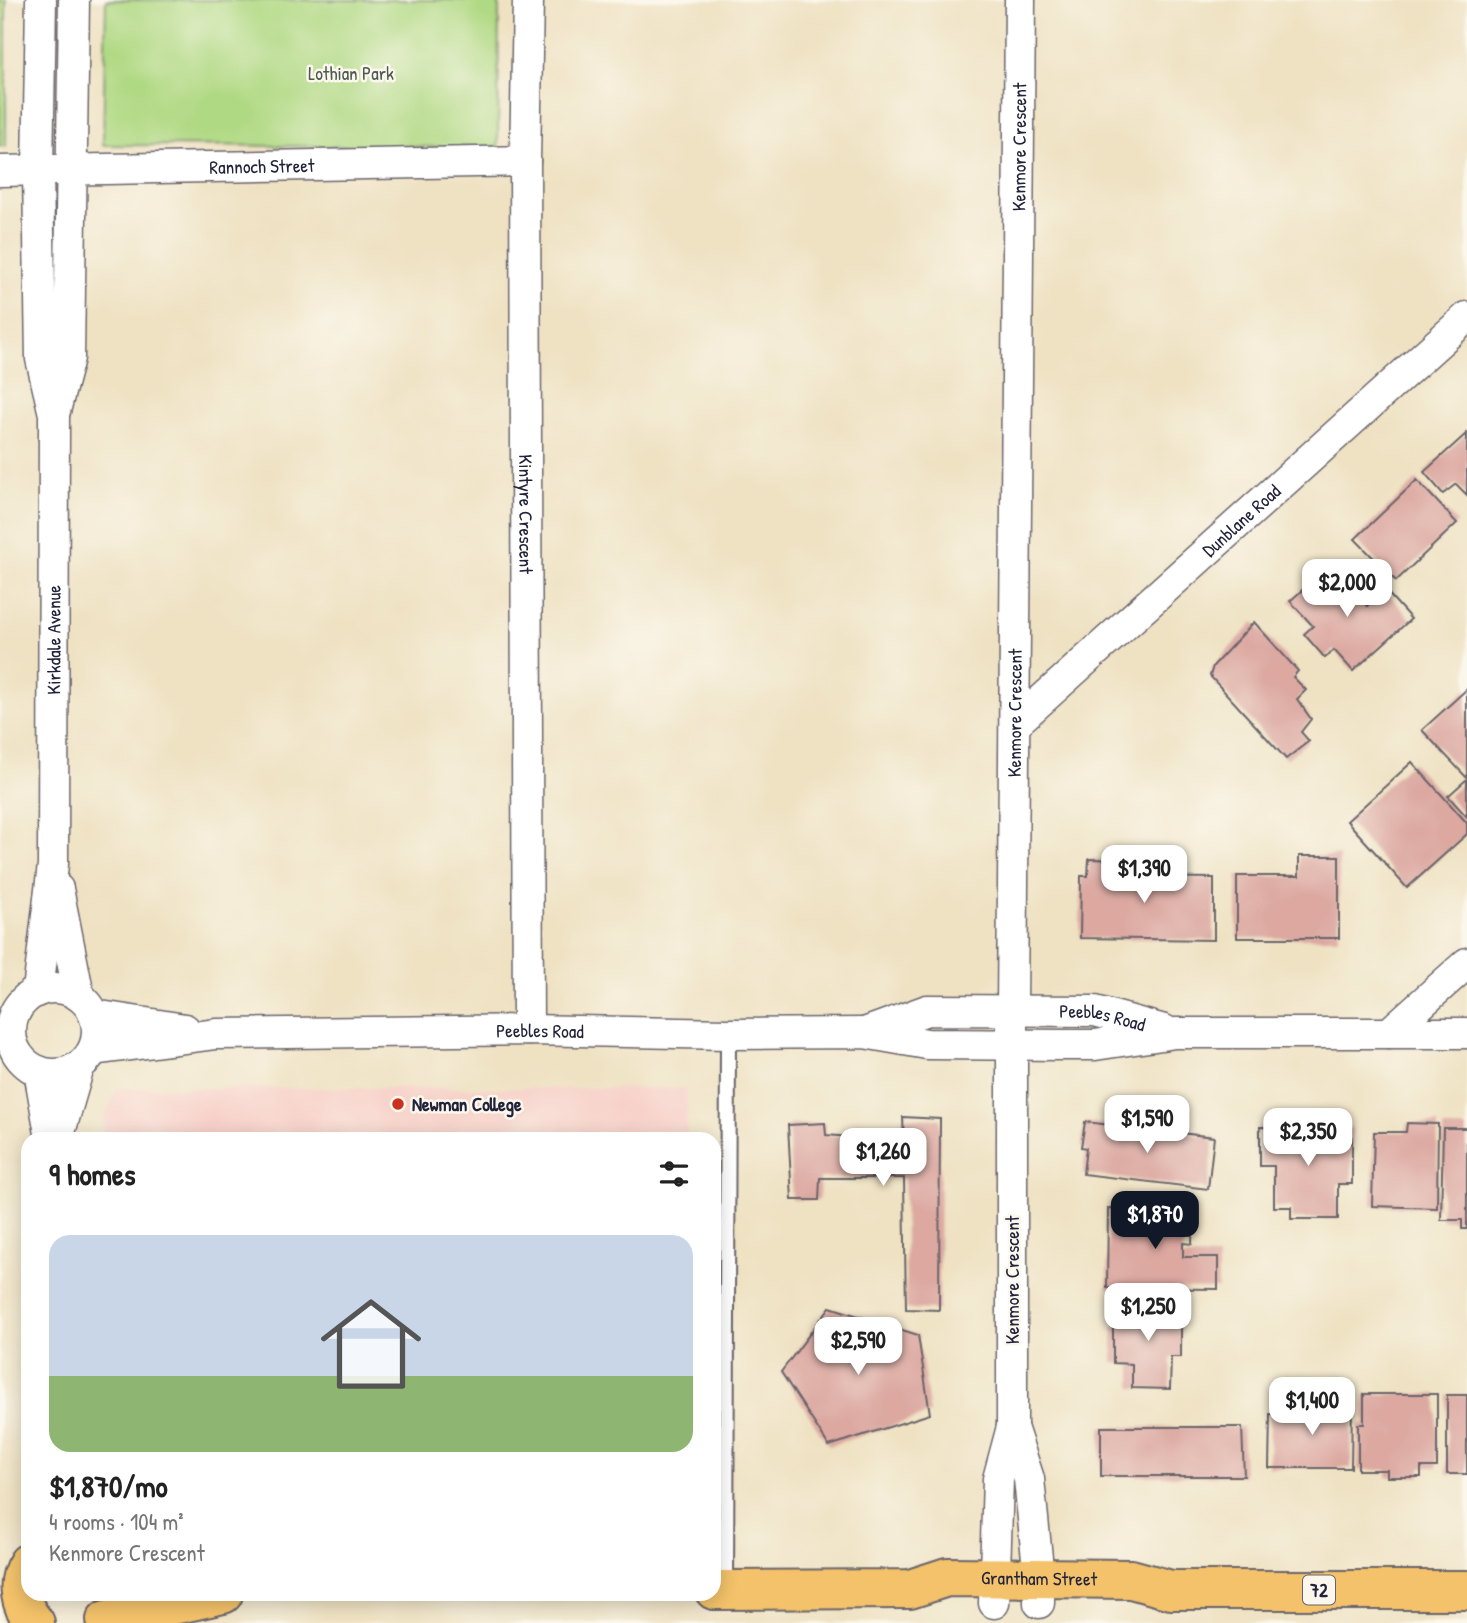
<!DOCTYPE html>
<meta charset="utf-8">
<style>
:root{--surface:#fff;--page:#f6f6f6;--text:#222;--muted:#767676;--accent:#111827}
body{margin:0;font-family:"Patrick Hand",sans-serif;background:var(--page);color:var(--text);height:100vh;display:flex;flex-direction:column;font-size:26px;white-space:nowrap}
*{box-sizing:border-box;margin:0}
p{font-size:23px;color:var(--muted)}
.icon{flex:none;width:38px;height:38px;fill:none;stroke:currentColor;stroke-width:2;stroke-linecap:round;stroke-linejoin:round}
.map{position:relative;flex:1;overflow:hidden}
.side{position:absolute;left:21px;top:1132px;width:700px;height:469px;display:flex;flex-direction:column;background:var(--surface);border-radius:21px;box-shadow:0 4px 18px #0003}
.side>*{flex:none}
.price{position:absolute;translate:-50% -60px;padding:0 16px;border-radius:14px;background:#fff;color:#222;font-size:23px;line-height:46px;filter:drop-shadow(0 2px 4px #0008)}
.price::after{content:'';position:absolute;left:50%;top:42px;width:21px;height:16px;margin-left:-10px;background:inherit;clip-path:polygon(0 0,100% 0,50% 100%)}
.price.on{background:var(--accent);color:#fff}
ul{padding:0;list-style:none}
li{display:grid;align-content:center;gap:14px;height:371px;padding:0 28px}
li span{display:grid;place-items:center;height:217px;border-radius:21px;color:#555}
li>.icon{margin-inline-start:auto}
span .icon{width:126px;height:126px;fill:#fffc;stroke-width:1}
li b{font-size:30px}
h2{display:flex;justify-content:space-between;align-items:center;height:84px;padding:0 28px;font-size:30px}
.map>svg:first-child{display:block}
.built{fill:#f7d1c9}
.green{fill:#b0d983;stroke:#697e5f;stroke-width:2}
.building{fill:#dca8a0}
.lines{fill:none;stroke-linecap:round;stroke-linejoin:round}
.lane-casing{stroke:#6a656b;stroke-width:18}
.street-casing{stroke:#6a656b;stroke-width:33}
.primary-casing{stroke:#6a656b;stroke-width:42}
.lane{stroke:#fff;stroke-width:14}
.street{stroke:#fff;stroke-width:30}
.primary{stroke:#f3c26a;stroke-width:38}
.poi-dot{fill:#c8321e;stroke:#fbf7ec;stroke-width:2.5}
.labels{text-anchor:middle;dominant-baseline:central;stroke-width:5;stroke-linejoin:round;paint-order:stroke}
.shield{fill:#fbf7ec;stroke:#636270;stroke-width:2}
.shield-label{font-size:18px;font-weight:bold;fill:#22223b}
.park-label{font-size:19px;fill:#4d5951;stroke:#fbf7ec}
.street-label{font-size:19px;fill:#22223b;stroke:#fbf7ec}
.poi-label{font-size:19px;font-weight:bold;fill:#22223b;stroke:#fbf7ec;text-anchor:start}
</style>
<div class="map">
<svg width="1467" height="1623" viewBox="0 0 1467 1623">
<rect width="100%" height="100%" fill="#fbf7ec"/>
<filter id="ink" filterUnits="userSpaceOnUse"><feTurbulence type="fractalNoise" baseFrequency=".0143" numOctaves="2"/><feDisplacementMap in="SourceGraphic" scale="14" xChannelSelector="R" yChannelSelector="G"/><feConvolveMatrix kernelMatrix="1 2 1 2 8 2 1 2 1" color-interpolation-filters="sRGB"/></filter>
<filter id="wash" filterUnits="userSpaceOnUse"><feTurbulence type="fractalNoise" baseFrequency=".00686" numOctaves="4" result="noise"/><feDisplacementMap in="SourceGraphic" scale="28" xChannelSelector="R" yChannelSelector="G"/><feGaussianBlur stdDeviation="1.57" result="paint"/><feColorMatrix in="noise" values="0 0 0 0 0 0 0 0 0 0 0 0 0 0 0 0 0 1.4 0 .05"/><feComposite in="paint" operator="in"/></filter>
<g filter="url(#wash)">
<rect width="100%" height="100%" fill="#efe2c3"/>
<polygon class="built" points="117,1088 687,1088 687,1139 103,1139 103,1119"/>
<g class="green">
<rect x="0" y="0" width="6" height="146"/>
<polygon points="106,0 499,0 498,147 103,145"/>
</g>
<g id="blocks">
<g class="building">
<polygon points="1467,433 1467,495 1456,484 1443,494 1424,472"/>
<polygon points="1417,480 1457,523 1396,581 1355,539"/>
<polygon points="1330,565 1367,606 1385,590 1411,619 1353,671 1334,650 1325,658 1304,634 1313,626 1290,601"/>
<polygon points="1254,622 1298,671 1293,677 1306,690 1297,699 1311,719 1301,732 1309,741 1286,759 1210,676 1213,666"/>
<polygon points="1467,689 1467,778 1422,730"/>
<polygon points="1412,762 1467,823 1467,834 1407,888 1347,821"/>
<polygon points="1467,779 1467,817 1448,796"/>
<polygon points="1299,856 1339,856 1339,938 1237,938 1237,876 1299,876"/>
<polygon points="1089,859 1127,860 1127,877 1214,878 1214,940 1080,938 1081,876 1088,876"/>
<polygon points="903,1117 940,1119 939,1310 906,1309 904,1178 820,1178 819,1200 792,1200 788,1125 825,1123 826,1135 904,1141"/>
<polygon points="1085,1122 1214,1137 1208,1189 1083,1174 1086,1148 1081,1147"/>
<polygon points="1407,1123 1438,1124 1437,1208 1372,1206 1374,1132 1406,1132"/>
<polygon points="1260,1127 1352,1128 1352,1184 1338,1184 1338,1219 1291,1219 1291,1207 1274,1207 1274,1166 1260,1166"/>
<polygon points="1443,1128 1467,1128 1467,1229 1462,1229 1462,1220 1441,1220"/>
<polygon points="1108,1208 1193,1210 1192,1244 1183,1243 1183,1257 1218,1257 1218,1289 1107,1288"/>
<polygon points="1117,1306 1181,1306 1181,1357 1171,1357 1170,1389 1132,1388 1132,1364 1113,1363 1113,1326 1117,1326"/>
<polygon points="830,1307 918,1335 930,1414 829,1446 781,1372"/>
<polygon points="1364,1394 1437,1394 1437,1467 1421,1467 1421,1477 1387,1477 1387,1470 1358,1470 1358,1424 1364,1424"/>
<rect x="1447" y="1395" width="20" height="79"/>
<polygon points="1301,1402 1352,1402 1351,1468 1269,1468 1270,1414 1301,1414"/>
<polygon points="1101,1427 1242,1427 1244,1476 1101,1476"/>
</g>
</g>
</g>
<g filter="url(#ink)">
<use href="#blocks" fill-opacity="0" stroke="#6a656b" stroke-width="2"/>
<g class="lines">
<g class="lane-casing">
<polyline id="lane" points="726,1589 728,1034"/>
</g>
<g class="street-casing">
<g id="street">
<path id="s1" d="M528 0 525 161 528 1030"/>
<path id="s2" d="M0 171 525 161"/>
<polyline points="55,411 69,358 74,0"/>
<path id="s3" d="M1016 723 1467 317"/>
<polyline points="58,889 79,996"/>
<circle cx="54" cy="1031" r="43"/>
<path id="s4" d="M38 991 53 865 54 414 41 359 38 170 41 0"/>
<polyline points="94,1015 185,1029"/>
<path id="s5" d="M867 1032 927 1010 1095 1011 1164 1030"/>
<polyline points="1389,1033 1467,963"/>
<path id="s6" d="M93 1050 216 1034 528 1030 728 1034 864 1033 927 1044 1062 1045H1095L1175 1033H1467"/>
<polyline points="39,1071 51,1139"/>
<polyline points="58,1139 79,1067"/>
<polyline points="1012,1427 1029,1479 1039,1578 1039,1603"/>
<path id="s7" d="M994 1603 998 1479 1012 1427V1011L1020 0"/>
</g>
</g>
<g class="primary-casing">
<g id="primary">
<path d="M28 1563C15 1583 20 1606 35 1623"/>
<path id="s8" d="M714 1590 910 1589 947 1577 1131 1579 1171 1590H1467"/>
<polyline points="106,1620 223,1594"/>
</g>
</g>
<use href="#lane" class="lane"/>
<use href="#street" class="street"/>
<use href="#primary" class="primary"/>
</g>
</g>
<circle class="poi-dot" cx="398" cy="1104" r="7"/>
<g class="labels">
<rect class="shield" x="1303" y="1575.5" width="32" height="29" rx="5"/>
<g class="shield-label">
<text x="1319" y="1590">72</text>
</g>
<g class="park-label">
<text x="351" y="73">Lothian Park</text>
</g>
<g class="street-label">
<text stroke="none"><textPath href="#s7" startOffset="1458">Kenmore Crescent</textPath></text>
<text stroke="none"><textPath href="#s2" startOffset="262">Rannoch Street</textPath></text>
<text stroke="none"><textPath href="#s1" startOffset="514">Kintyre Crescent</textPath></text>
<text stroke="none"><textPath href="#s3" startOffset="303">Dunblane Road</textPath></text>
<text stroke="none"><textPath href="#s4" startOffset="352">Kirkdale Avenue</textPath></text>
<text stroke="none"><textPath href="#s7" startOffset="892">Kenmore Crescent</textPath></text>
<text stroke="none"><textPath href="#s5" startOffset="240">Peebles Road</textPath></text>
<text stroke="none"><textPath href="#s6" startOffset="448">Peebles Road</textPath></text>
<text transform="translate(1012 1280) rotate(-90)">Kenmore Crescent</text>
<text stroke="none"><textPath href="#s8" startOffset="327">Grantham Street</textPath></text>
</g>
<g class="poi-label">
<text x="412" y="1104">Newman College</text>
</g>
</g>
</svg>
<b class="price" style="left:1347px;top:619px">$2,000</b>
<b class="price" style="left:1144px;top:905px">$1,390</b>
<b class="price" style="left:1147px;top:1155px">$1,590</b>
<b class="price" style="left:1308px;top:1168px">$2,350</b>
<b class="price" style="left:883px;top:1188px">$1,260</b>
<b class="price on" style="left:1155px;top:1251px">$1,870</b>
<b class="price" style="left:1148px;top:1343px">$1,250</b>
<b class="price" style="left:858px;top:1377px">$2,590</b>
<b class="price" style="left:1312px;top:1437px">$1,400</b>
<section class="side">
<h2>9 homes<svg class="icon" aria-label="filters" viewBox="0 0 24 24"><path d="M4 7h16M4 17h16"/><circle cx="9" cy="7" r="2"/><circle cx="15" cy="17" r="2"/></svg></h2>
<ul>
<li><span style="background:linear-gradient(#c9d6e8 65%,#8fb573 0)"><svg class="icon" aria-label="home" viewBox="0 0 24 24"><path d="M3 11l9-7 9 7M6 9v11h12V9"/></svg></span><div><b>$1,870/mo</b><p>4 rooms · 104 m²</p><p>Kenmore Crescent</p></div></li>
</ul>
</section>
</div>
